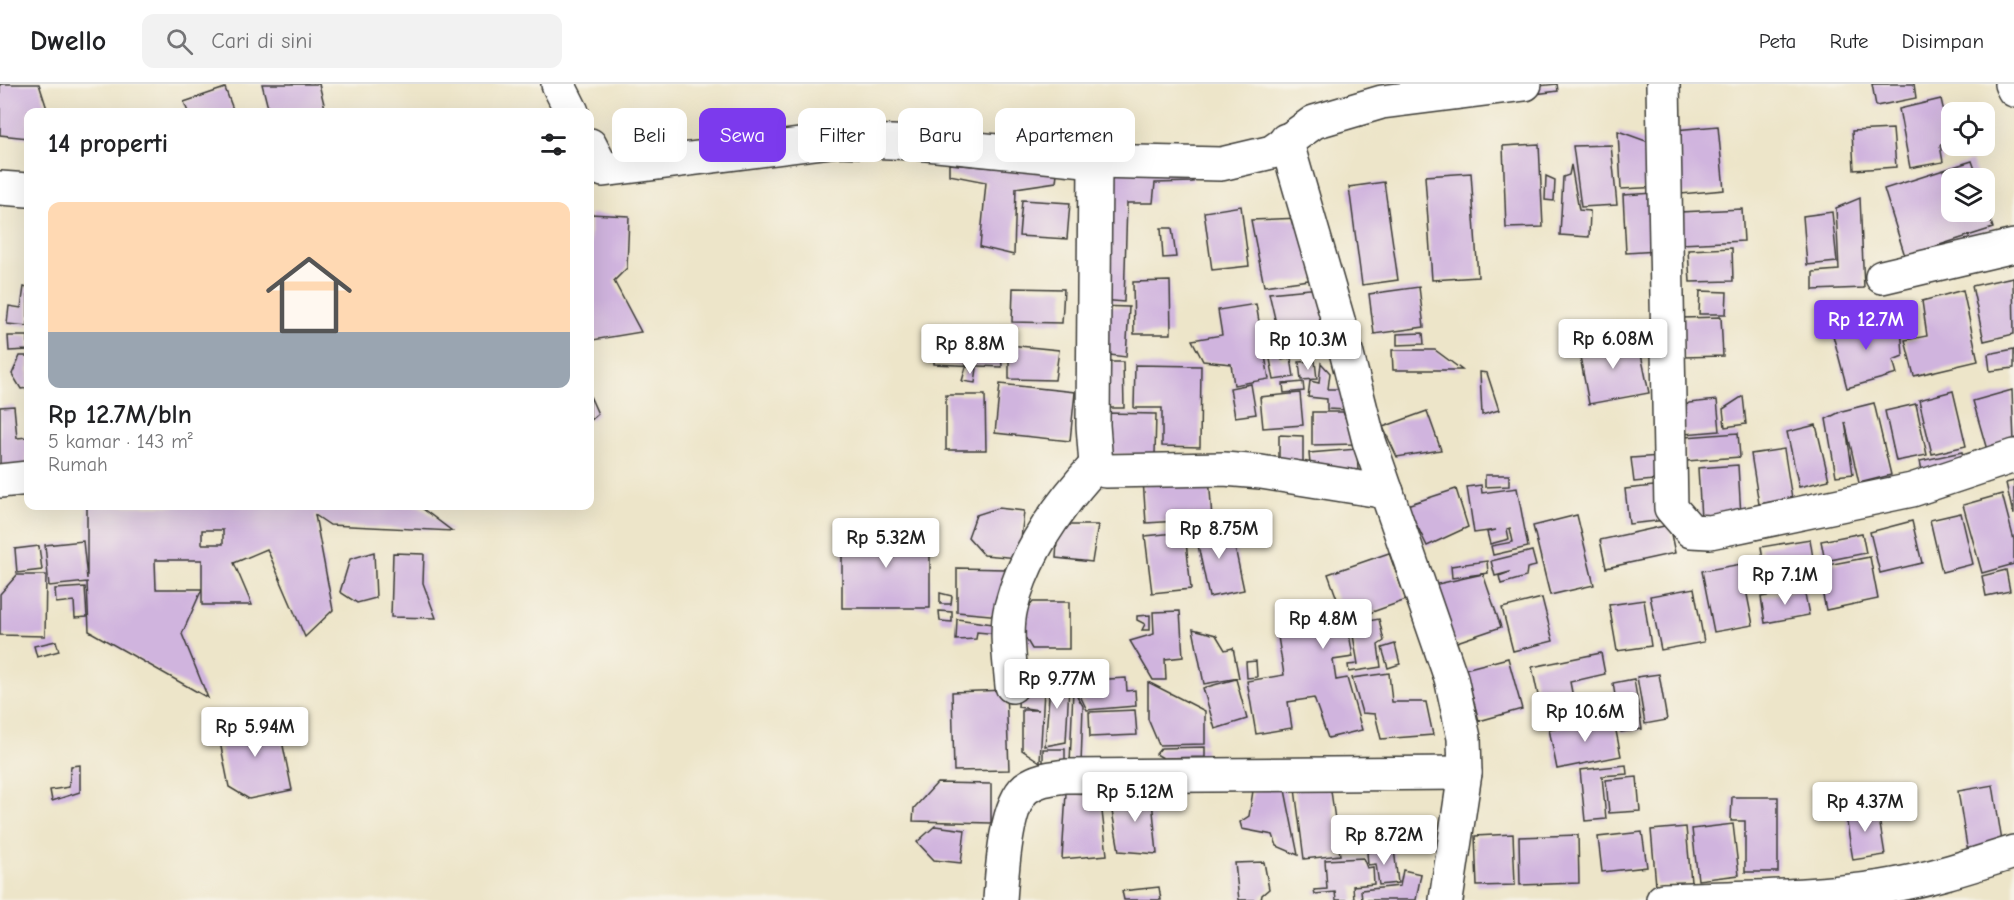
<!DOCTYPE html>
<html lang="id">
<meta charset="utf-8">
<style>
:root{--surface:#fff;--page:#f2f2f2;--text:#202124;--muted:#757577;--line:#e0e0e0;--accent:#7c3aed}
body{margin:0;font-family:"Comic Neue",sans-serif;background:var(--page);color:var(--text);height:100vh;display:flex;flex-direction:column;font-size:22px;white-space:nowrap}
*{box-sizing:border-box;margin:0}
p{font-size:20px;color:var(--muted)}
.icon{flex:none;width:33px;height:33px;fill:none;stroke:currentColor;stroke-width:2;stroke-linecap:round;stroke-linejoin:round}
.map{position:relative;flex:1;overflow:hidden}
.drawer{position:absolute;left:24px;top:24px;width:570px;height:402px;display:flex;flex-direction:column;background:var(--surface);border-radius:12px;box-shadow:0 6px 24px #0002}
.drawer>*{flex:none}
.banner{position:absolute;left:612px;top:24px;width:570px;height:54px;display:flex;gap:12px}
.buttons{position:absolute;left:1941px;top:18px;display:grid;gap:12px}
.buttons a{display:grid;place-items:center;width:54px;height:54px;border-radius:12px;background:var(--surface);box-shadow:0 6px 24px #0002;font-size:30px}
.price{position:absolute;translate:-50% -51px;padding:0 14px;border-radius:6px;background:#fff;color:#222;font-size:20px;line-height:39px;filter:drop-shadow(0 2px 3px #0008)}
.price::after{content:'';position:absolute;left:50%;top:36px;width:18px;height:14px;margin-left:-9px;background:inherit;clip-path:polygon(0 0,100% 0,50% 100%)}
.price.active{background:var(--accent);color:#fff}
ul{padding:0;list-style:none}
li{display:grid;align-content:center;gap:12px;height:318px;padding:0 24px}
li+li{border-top:2px solid var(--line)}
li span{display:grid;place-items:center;height:186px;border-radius:12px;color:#555}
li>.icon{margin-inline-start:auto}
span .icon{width:108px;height:108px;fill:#fffc;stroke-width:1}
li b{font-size:26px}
h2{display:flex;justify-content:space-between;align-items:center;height:72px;padding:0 24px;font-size:26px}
.pill{padding:0 21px;border-radius:12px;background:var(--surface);box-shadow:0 6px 24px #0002;font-size:21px;line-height:54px}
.pill.active{background:var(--accent);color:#fff}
header{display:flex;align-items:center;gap:36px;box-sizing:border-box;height:84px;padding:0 30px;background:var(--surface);border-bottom:2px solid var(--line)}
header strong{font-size:28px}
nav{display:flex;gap:33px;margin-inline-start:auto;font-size:21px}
.search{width:420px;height:54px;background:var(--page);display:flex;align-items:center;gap:15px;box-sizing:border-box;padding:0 21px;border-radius:12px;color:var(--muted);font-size:22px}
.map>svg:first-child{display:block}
.building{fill:#d0b4de;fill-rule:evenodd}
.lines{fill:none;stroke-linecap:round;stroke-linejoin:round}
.minor-casing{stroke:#3b3a36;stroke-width:36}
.minor{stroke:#fff;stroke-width:33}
</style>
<header>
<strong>Dwello</strong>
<div class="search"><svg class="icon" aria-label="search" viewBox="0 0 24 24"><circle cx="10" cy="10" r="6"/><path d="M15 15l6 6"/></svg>Cari di sini</div>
<nav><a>Peta</a><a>Rute</a><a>Disimpan</a></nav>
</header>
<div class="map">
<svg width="2014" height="816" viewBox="0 0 2014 816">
<rect width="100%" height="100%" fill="#f7f3e8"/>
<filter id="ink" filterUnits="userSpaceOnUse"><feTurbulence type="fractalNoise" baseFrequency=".0167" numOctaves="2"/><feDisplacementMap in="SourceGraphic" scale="12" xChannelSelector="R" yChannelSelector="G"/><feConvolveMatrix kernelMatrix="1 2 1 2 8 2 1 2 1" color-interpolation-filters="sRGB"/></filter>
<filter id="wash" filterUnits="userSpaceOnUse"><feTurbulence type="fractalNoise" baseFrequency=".008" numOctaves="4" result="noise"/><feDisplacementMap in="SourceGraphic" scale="24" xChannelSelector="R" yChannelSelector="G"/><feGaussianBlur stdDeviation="1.35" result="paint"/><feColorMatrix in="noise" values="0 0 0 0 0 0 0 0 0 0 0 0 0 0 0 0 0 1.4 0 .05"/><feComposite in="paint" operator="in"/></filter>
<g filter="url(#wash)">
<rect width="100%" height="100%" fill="#ede5c9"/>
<g id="blocks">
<g class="building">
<polygon points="0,0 39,0 48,28 28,28 28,54 0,51"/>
<polygon points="262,0 319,0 326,28 269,28"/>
<polygon points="1557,0 1558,7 1511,13 1510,5"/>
<polygon points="1872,0 1914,0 1916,14 1876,22"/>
<polygon points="225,4 234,28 188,28 184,18"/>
<polygon points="1941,15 1951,59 1940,61 1943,78 1910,84 1899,25"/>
<polygon points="1718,42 1724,106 1681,110 1675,46"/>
<polygon points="1893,45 1896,83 1854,86 1852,47"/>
<polygon points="1618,47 1660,62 1662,103 1621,105"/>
<polygon points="1539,60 1543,143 1506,144 1503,62"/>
<polygon points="1611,61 1617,121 1581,123 1573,62"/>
<polygon points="1972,77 1978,94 1952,94 1952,128 1984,128 1985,118 1993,144 1905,172 1884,105"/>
<polygon points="949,80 1057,89 1056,98 1016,104 1014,171 980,163 986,98 949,91"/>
<polygon points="1571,81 1579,126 1590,127 1589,153 1560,151 1563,93 1569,91"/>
<polygon points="1102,84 1192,85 1193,98 1155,99 1153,119 1127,119 1124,218 1102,216"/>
<polygon points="1471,89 1478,193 1432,196 1425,92"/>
<polygon points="1546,92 1555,96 1554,117 1545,116"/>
<polygon points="1384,98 1398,196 1362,201 1349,103"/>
<polygon points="1655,109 1658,167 1626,169 1623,111"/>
<polygon points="1860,114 1864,204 1813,206 1813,188 1839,186 1836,124"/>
<polygon points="1022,116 1070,119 1067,155 1019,152"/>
<polygon points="1241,122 1249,182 1212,186 1204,128"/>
<polygon points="1742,125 1744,157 1681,160 1680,128"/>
<polygon points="1832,128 1837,178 1807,181 1803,132"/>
<polygon points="590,130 629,132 627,184 614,197 641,248 593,256 590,237"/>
<polygon points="1301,134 1316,195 1264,202 1251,136"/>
<polygon points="1161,144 1172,144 1176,173 1163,174"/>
<polygon points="1732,164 1733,197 1690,198 1688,166"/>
<polygon points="2013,193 2014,250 1984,257 1972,202"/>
<polygon points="1170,197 1171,250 1134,250 1133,198"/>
<polygon points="24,203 28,204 28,242 7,240 9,222 21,224"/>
<polygon points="1419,203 1424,243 1374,250 1369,210"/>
<polygon points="1013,204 1064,205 1062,239 1012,238"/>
<polygon points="1320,204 1326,240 1278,248 1269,209"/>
<polygon points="1963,206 1978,277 1914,292 1905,256 1927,252 1922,217"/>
<polygon points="1700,207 1727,208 1726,230 1699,230"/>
<polygon points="1256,220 1269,295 1234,301 1231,280 1203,277 1192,256 1222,251 1218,226"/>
<polygon points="1097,222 1129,223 1126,273 1094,269"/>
<polygon points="1860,232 1865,251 1901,242 1903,272 1893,276 1897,290 1847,304 1830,240"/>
<polygon points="1721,233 1723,272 1683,273 1682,234"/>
<polygon points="1266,242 1274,242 1278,257 1265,256"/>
<polygon points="934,246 1000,257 1002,283 934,280"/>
<polygon points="1423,249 1424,260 1397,261 1397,250"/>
<polygon points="1637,251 1649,309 1589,320 1578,262"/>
<polygon points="8,252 28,252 28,266 9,267"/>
<polygon points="1009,261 1059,266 1055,296 1009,295"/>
<polygon points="1275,263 1282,276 1291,274 1294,293 1274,296 1269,270"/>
<polygon points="2014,265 2014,284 1990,287 1988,270"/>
<polygon points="1392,266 1435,266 1462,286 1393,286"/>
<polygon points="20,272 28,272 28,304 21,305 12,290"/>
<polygon points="1315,277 1317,295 1301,296 1299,278"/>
<polygon points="1082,278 1123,278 1124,324 1082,324"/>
<polygon points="1321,279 1330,289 1328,305 1350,305 1349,326 1327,325 1327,315 1308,313 1310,297 1319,299"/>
<polygon points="1135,281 1201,282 1200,363 1162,362 1162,324 1134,324"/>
<polygon points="966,283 977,284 975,299 962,297"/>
<polygon points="1480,288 1487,289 1499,326 1482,331"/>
<polygon points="1303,298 1304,307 1284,309 1283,300"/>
<polygon points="1000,300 1075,308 1070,357 995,349"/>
<polygon points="1251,300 1256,330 1235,333 1230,304"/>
<polygon points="2012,306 2014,359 1987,366 1973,317"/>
<polygon points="1953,307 1966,362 1932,370 1919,316"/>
<polygon points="1300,309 1303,341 1263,344 1260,313"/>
<polygon points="946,311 985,311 986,366 946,366"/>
<polygon points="590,312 598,330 590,337"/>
<polygon points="1743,312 1746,340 1725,343 1723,325"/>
<polygon points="1717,316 1720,347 1684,350 1682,325 1689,319"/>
<polygon points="1874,319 1891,391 1859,399 1845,338 1853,390 1836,392 1826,335 1842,327"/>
<polygon points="1916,320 1927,371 1896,377 1885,327"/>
<polygon points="14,322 17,354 28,353 28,369 26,369 28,393 0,395 0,323"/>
<polygon points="1427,327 1441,366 1397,373 1383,343"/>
<polygon points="1312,328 1343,328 1356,360 1312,361"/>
<polygon points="1105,329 1156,330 1155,371 1104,370"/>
<polygon points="1816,341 1829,396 1799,403 1787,348"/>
<polygon points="1738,349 1740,373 1687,377 1685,353"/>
<polygon points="1279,351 1303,352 1303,386 1279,385"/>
<polygon points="1357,365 1358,387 1311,391 1309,369"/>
<polygon points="1784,365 1792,415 1759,420 1751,370"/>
<polygon points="1962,368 1966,387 1924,396 1920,377"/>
<polygon points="1661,372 1664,395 1634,398 1631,374"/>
<polygon points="1738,381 1741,432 1701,435 1698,384"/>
<polygon points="1209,391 1212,435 1146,439 1143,396"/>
<polygon points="1485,391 1509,391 1509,402 1485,403"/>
<polygon points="2014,397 2014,430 2013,430 2006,399"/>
<polygon points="1481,401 1482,409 1517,404 1528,463 1493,471 1491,462 1513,458 1510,444 1507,445 1509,455 1490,460 1487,448 1496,446 1474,449 1467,403"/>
<polygon points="1663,401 1666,436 1629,440 1625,405"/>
<polygon points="1456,405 1468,443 1427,462 1407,421"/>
<polygon points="2002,410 2014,456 2014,480 1982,489 1963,421"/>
<path d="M87 422H419L452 447 330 441 315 431 333 526 305 553 267 465 234 479 252 521H202V505L182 550 208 614 89 547 87 498 49 502 45 461 83 457 87 495ZM202 446H223V460H202ZM155 476H202V505H156Z"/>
<polygon points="998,424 1024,427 1019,474 984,471 968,453 976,431"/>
<polygon points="1961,429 1973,480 1942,488 1930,436"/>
<polygon points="1577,431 1594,501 1550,511 1533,442"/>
<polygon points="1912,437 1922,479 1880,489 1870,448"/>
<polygon points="930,438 930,524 842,524 842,444 873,444 884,455"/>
<polygon points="1230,440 1244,506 1209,513 1195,447"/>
<polygon points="1058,441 1098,441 1092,478 1056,474"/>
<polygon points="1669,441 1675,469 1606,484 1600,456"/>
<polygon points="1185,448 1191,505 1152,509 1145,452"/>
<polygon points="1862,449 1866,469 1825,477 1821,457"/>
<polygon points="1810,455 1817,500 1768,507 1761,463"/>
<polygon points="39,462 42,486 17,489 15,465"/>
<polygon points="1532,467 1536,482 1527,484 1526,493 1501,500 1499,492 1510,488 1495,492 1491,477"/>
<polygon points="374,468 376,514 357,519 340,508 350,475"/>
<polygon points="393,469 424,470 423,499 436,534 391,533"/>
<polygon points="1389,469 1406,516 1347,537 1353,573 1333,576 1336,596 1347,594 1362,646 1328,654 1314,614 1288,618 1292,644 1256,650 1247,597 1284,591 1274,527 1337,517 1340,538 1345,537 1328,490"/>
<polygon points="1870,473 1878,515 1826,526 1817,483"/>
<polygon points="1487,477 1488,489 1452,494 1451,482"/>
<polygon points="1741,480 1753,541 1714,548 1702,487"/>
<polygon points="957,484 1005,485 1001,532 957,528"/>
<polygon points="2006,486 2010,507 1986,512 1982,492"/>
<polygon points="1483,490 1501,543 1454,559 1433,501"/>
<polygon points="17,491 46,491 45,552 0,551 0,510"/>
<polygon points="85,503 87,533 75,534 74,517 56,519 55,505"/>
<polygon points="1694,504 1704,558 1661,566 1650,512"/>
<polygon points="1804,505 1809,531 1765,539 1761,513"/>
<polygon points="940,509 952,512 951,520 940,520"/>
<polygon points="1542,514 1553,557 1513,567 1502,524"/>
<polygon points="1644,516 1651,562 1617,567 1609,521"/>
<polygon points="1033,518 1069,518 1069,565 1032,565 1016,538"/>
<polygon points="939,527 952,528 952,538 940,537"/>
<polygon points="1180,527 1183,573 1165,575 1166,596 1153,596 1130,557 1154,550 1153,528"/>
<polygon points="1150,531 1150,546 1142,546 1145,540 1137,536 1137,532"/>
<polygon points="957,535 999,541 998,550 977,548 976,555 956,556"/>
<polygon points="1379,535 1384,557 1378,561 1381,583 1349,588 1348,581 1358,580 1351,540"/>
<polygon points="1193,545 1216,551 1225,566 1233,564 1239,594 1204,600"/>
<polygon points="56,557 59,567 37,573 34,562"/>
<polygon points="1395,560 1400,580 1388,584 1382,564"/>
<polygon points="1601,569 1605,590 1570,598 1576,629 1543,635 1532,583"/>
<polygon points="1508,574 1522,625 1479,637 1465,585"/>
<polygon points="1256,577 1257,593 1247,594 1246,578"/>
<polygon points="1058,587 1069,601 1066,658 1045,662 1051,588"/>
<polygon points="1389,589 1392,618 1426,618 1433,651 1381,655 1375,630 1362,629 1352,594"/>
<polygon points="1659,590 1667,636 1645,640 1637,593"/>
<polygon points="1126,594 1127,607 1135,606 1136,622 1087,626 1073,597"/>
<polygon points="1236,595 1247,635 1215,645 1203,604"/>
<polygon points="1634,595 1642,645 1621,648 1613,599"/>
<polygon points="1148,598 1205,627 1205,660 1159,661 1148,635"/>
<polygon points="1019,604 1044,606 1040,678 1022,666 1022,626 1039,626 1018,623"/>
<polygon points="1073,605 1083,622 1081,680 1070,680"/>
<polygon points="1006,606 1009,686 954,687 952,608"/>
<polygon points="1135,626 1137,651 1090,653 1089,628"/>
<polygon points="277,632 292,706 249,715 229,703 217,643"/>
<polygon points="1613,632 1621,672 1557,685 1549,645"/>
<polygon points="1205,663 1205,673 1163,674 1156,670 1161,664"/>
<rect x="1043" y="665" width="22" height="15"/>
<polygon points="80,681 80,708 52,717 50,706 69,703 71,682"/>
<polygon points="1626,681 1627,690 1602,692 1606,735 1585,737 1580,686"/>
<polygon points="1637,693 1640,727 1609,729 1606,696"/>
<polygon points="937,699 991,700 991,739 913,737 914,724"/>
<polygon points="1330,700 1340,771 1304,775 1295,705"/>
<polygon points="1284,701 1298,771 1277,762 1273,751 1242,745 1240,738 1249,732 1253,707"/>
<polygon points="1993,701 2003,764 1968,769 1958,707"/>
<polygon points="1151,705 1157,770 1119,767 1110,716"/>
<polygon points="1066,709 1100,710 1107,771 1062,775"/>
<polygon points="1732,713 1778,713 1778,788 1745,788 1745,737 1731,737"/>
<polygon points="1877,722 1885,771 1853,776 1845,727"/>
<polygon points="1733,740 1739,791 1698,796 1692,745"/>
<polygon points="935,742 965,746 961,779 934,776 917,758"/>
<polygon points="1686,743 1691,798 1656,801 1651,746"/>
<polygon points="1642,748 1647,783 1602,788 1598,753"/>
<polygon points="1513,750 1515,801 1477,802 1475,752"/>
<polygon points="1578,751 1579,799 1520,801 1519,753"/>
<polygon points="1394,765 1398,799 1379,801 1376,780 1368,781 1367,768"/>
<polygon points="1363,774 1367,784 1373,783 1374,800 1353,802 1354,816 1336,816 1335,808 1315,810 1314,806 1327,805 1325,776"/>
<polygon points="1264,778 1269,805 1262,811 1261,816 1239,816 1235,779"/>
<polygon points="1403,786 1421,790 1416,816 1362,816 1361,806 1400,802"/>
<polygon points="1159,803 1161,816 1124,816 1122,807"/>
</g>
</g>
</g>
<g filter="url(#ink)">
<use href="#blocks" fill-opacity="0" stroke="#3b3a36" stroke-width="1.5"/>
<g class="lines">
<g class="minor-casing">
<g id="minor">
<polyline points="558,0 572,28"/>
<polyline points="1663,0 1671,424 1691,447 1710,448 1912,406 2014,372"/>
<polyline points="2011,0 2014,6"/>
<polyline points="1286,56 1338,236 1369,357 1451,594 1464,654 1465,689 1446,816"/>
<polyline points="590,61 603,86 839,56 917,59 1095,77 1221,80 1272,68 1314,38 1382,18 1525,0"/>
<polyline points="1095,77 1093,341 1096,381 1105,387 1224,385 1261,388 1387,408"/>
<polyline points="0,104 28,106"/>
<polyline points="1882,193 2014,162"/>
<polyline points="0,397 28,394"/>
<path d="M1012 602C1010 578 1005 547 1011 523 1024 470 1059 421 1096 381"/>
<path d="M1000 816C1002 789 1005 722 1026 704 1038 695 1052 694 1066 692L1465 689"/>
<path d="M1663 816C1735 813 1810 814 1882 803 1927 796 1970 782 2014 768"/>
</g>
</g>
<use href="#minor" class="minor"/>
</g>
</g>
</svg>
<div class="buttons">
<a><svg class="icon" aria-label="locate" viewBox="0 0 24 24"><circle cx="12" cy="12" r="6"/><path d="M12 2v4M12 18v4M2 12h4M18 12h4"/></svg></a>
<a><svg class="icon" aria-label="layers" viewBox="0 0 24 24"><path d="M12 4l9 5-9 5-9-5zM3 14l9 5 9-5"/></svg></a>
</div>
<b class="price active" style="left:1866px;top:267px">Rp 12.7M</b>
<b class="price" style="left:1613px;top:286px">Rp 6.08M</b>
<b class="price" style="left:1308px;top:287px">Rp 10.3M</b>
<b class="price" style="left:970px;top:291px">Rp 8.8M</b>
<b class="price" style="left:1219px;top:476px">Rp 8.75M</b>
<b class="price" style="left:886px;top:485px">Rp 5.32M</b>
<b class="price" style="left:1785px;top:522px">Rp 7.1M</b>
<b class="price" style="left:1323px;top:566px">Rp 4.8M</b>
<b class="price" style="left:1057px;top:626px">Rp 9.77M</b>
<b class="price" style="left:1585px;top:659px">Rp 10.6M</b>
<b class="price" style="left:255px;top:674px">Rp 5.94M</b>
<b class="price" style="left:1135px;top:739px">Rp 5.12M</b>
<b class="price" style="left:1865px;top:749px">Rp 4.37M</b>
<b class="price" style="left:1384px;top:782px">Rp 8.72M</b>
<div class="banner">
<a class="pill">Beli</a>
<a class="pill active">Sewa</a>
<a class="pill">Filter</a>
<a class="pill">Baru</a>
<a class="pill">Apartemen</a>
</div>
<section class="drawer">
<h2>14 properti<svg class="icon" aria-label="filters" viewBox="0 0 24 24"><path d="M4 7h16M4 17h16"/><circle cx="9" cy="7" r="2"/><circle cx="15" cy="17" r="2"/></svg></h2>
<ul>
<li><span style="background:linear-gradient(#ffd9b3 70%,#9aa5b1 0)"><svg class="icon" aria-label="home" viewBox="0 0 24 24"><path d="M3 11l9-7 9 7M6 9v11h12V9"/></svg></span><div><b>Rp 12.7M/bln</b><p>5 kamar · 143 m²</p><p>Rumah</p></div></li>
</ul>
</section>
</div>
